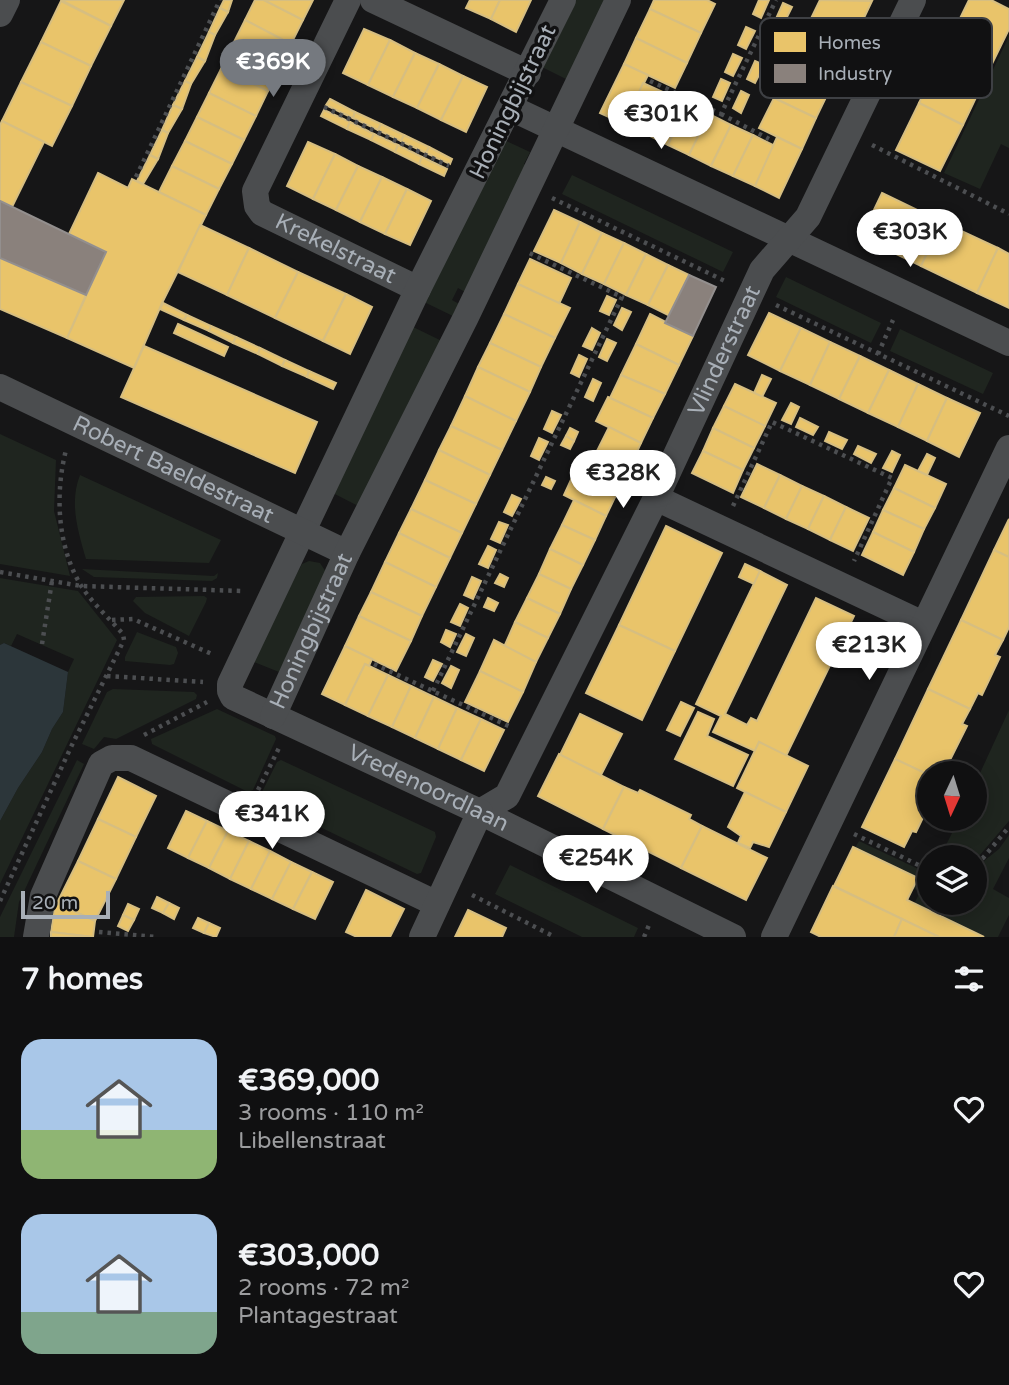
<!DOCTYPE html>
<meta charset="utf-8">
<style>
:root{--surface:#101011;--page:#19191a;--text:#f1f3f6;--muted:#9c9d9f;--line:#303031;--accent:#75797f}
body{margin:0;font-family:"Varela Round",sans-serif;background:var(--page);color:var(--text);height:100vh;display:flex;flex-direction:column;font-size:26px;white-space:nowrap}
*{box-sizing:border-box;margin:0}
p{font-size:23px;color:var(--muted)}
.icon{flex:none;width:38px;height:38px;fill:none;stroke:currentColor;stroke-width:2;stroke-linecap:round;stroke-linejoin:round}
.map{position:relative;height:937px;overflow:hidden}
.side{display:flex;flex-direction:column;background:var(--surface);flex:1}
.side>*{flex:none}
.needle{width:46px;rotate:184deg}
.controls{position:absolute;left:917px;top:761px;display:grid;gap:14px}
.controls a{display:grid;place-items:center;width:70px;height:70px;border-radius:50%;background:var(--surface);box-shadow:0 4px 18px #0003,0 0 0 2px var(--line);font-size:35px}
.scale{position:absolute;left:21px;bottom:18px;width:89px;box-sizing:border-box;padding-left:7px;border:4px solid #a8afb7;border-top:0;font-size:19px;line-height:24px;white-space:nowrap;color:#a8afb7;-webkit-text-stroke:5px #111112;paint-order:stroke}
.price{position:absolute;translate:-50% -60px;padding:0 16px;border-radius:24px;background:#fff;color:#222;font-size:23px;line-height:46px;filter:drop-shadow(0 2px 4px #0008)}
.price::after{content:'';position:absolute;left:50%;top:42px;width:21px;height:16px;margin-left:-10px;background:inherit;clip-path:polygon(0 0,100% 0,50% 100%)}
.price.active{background:var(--accent);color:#fff}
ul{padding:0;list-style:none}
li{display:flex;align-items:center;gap:21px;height:175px;padding:0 21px}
li span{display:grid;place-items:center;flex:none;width:196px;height:140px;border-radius:21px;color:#555}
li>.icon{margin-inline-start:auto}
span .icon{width:84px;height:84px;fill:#fffc;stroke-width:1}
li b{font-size:30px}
h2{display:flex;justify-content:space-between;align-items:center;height:84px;padding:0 21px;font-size:30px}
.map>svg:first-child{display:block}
.green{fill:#1f251f}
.water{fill:#2c363a}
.homes{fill:#e9c46a;stroke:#d6be81;stroke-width:2}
.industry{fill:#8a817c;stroke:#938f8e;stroke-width:2}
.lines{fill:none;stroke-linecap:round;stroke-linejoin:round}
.path{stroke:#4c4e51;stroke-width:4.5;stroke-dasharray:3.5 5;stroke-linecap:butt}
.street{stroke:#4b4d4f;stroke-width:26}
.labels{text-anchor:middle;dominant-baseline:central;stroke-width:7;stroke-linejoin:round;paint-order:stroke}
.street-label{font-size:23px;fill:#a8afb7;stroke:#111112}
.key{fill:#111112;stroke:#3e4044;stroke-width:2}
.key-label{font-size:19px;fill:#a8afb7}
</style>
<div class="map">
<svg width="1009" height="937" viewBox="0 0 1009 937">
<rect width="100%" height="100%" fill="#161617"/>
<g class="green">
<polygon points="573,0 607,0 568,80 540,66"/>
<polygon points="1009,36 1009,148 1001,144 980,189 944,173"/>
<polygon points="504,140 530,152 524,164 528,166 467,293 458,288 452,300 461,305 455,317 424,302"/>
<polygon points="572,175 733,252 723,272 562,194"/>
<polygon points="786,277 881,323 871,343 776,297"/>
<polygon points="411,326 444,342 364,509 329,491"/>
<polygon points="900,329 993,373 983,394 890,351"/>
<polygon points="0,434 56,460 54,511 70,576 0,564"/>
<path d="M80 475 221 540 209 563 86 559C78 531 69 503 80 475Z"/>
<polygon points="309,561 320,563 326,572 279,672 249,660 302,564"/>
<polygon points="82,569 214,576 218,573 217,578 212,581 94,577"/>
<polygon points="0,578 78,591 117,640 0,884 0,821 18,788 42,752 52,729 63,712 68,672 74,659 17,634 11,646 4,643 0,645"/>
<polygon points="204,596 207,598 206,602 189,636 145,613 133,601 136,597"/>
<polygon points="137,632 176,647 178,653 174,664 170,665 125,661 125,657"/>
<polygon points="113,689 194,692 197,695 196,699 116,739 104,737 94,749 82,744 107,692"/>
<polygon points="217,709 275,736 276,739 253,790 248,792 152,744 151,739"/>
<polygon points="1009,710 1009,821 979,856 975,859 940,857 959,819 975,819 975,784"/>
<polygon points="77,760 84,764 19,902 14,937 0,937 0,917"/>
<polygon points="281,760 435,832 436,837 421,873 417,874 262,799 261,794 277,762"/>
<polygon points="1009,835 1009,858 993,889 1009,898 1009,915 998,937 984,937 914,904 920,892 913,888 917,878 855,848 859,841 929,874 929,903 975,903 975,868 999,849"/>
<polygon points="510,865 638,928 634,937 582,937 495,894"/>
</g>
<polygon class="water" points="4,643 68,672 63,712 52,729 42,752 18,788 0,821 0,645"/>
<g class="homes">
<polygon points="61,0 124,0 111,26"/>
<polygon points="224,0 232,0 228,12 220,8"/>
<polygon points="255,0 264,0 303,20 291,44 245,20"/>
<polygon points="264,0 313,0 303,20"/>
<polygon points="470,0 500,0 491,19 466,8"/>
<polygon points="500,0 531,0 516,32 491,19"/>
<polygon points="654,0 707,0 715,4 701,33 650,9"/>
<polygon points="759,0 769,0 761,18 753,14"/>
<polygon points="820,0 872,1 844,60 801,39"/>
<polygon points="969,0 991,0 1009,9 1009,29 990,68 946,47"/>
<polygon points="61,1 111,26 91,66 41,42"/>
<polygon points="783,3 792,7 783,25 775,21"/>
<polygon points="220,8 228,12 215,35 209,32"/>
<polygon points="650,9 701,33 687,63 636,38"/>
<polygon points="245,20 291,44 280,67 233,44"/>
<polygon points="746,27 755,31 746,49 738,45"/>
<polygon points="364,29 390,40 368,85 343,73"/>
<polygon points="209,32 215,35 205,61 197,57"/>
<polygon points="636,38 687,63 675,88 624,64"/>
<polygon points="801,39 844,60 816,118 774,98"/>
<polygon points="390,40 415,53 393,97 368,85"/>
<polygon points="41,42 91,66 72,106 21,82"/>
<polygon points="233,44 280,67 268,91 221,69"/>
<polygon points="946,47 990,68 963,125 919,103"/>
<polygon points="415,53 439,64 417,108 393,97"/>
<polygon points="733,54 742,58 733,76 725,72"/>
<polygon points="197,57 205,61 191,84 185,81"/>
<polygon points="755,61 764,65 755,83 747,79"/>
<polygon points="439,64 463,76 441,120 417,108"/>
<polygon points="624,64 648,75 624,124 600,113"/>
<polygon points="221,69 268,91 256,116 209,93"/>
<polygon points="463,76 487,87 466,132 441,120"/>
<polygon points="721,79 730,83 722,101 713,97"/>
<polygon points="185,81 191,84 182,109 173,105"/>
<polygon points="21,82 72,106 52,146 2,121"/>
<polygon points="643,83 665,93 646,134 624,124"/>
<polygon points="741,91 749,95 741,113 733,108"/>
<polygon points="209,93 256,116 244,140 197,117"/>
<polygon points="665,93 687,104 668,145 646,134"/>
<polygon points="774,98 816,118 802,149 759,128"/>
<polygon points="330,99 355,112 353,118 326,105"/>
<polygon points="919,103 963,125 940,171 896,150"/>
<polygon points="687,104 709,114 689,155 668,145"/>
<polygon points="173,105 182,109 168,133 162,130"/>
<polygon points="324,110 350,122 347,129 321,116"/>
<polygon points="355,112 381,124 378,130 353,118"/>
<polygon points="709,114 731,125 711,166 689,155"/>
<polygon points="197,117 244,140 232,164 185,141"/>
<polygon points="2,121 44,142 12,207 0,201 0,125"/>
<polygon points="350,122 374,134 371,140 347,129"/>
<polygon points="381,124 404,135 401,141 378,130"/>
<polygon points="731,125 753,135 733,176 711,166"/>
<polygon points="162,130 168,133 158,159 150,155"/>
<polygon points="374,134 398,145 395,152 371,140"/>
<polygon points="404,135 429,147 426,153 401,141"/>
<polygon points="753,135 775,146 755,186 733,176"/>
<polygon points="777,137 802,149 779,198 755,186"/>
<polygon points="185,141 232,164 219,189 172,166"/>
<polygon points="308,142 335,154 313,199 287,186"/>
<polygon points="398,145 422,157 419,164 395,152"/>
<polygon points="429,147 452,159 450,164 426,153"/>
<polygon points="335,154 358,166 336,210 313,199"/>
<polygon points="150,155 158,159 143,184 137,181"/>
<polygon points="422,157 447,169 444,176 419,164"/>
<polygon points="172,166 219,189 206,215 159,192"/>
<polygon points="358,166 382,177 360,222 336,210"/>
<polygon points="98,173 128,188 132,179 206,215 162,303 134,368 67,338 106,252 69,234"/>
<polygon points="382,177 407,189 385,234 360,222"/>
<polygon points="407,189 431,201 410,245 385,234"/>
<polygon points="882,193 942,222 921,266 861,237"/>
<polygon points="554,210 580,222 561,263 534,251"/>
<polygon points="580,222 602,233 582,274 561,263"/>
<polygon points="942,222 998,248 977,293 921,266"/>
<polygon points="200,225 249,248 227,295 178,272"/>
<polygon points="602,233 624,243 604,284 582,274"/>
<polygon points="624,243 646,254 626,295 604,284"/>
<polygon points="249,248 298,272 275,318 227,295"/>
<polygon points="998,248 1009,254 1009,308 977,293"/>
<polygon points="646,254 668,265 648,305 626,295"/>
<polygon points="0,258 86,295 67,338 0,309"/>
<polygon points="530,259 571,278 559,304 518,284"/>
<polygon points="668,265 689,275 670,316 648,305"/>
<polygon points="298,272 346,294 323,341 275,318"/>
<polygon points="518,284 570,308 555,338 504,314"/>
<polygon points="346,294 372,307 350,354 323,341"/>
<polygon points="607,296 616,300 609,315 600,311"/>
<polygon points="163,303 187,315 184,320 160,309"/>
<polygon points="622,308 631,312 622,330 614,325"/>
<polygon points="769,313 801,328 780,371 748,355"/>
<polygon points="504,314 555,338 541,367 490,343"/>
<polygon points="650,314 693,336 679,365 636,344"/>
<polygon points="187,315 211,326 209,331 184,320"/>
<polygon points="178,324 228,347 224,356 174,333"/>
<polygon points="211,326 236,337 233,343 209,331"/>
<polygon points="592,328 600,333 592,350 583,346"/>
<polygon points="801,328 830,342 810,385 780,371"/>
<polygon points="236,337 260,348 258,354 233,343"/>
<polygon points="607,339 616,343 607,361 599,357"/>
<polygon points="830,342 860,356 839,399 810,385"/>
<polygon points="490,343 541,367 530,392 478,367"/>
<polygon points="636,344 679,365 665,394 621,375"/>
<polygon points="144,346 317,422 295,473 121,397"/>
<polygon points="260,348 285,360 282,366 258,354"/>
<polygon points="579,355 587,359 579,377 571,373"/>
<polygon points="860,356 889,370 868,413 839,399"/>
<polygon points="285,360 309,371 307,377 282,366"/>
<polygon points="478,367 530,392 516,421 465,396"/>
<polygon points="889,370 918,384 898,427 868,413"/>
<polygon points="309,371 336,383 333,389 307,377"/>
<polygon points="621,375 665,394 653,418 610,398"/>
<polygon points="762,375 771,379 762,397 754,393"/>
<polygon points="593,379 601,383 593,401 585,397"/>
<polygon points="735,384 776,403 765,426 724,406"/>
<polygon points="918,384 947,398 927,441 898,427"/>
<polygon points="465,396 516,421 502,450 451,426"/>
<polygon points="608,397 653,418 641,443 596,421"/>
<polygon points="947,398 980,413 959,457 927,441"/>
<polygon points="791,403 799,407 791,424 782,420"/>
<polygon points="724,406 765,426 754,448 713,428"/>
<polygon points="552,411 561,415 552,433 544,429"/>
<polygon points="800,418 818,427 813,435 796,427"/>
<polygon points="451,426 502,450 490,475 439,450"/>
<polygon points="609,427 641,443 630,467 597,451"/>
<polygon points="570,428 578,432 574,441 566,436"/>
<polygon points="713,428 754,448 743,470 703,451"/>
<polygon points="829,432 847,440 842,449 825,441"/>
<polygon points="566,436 574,441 570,449 561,445"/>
<polygon points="539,438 548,442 539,460 531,456"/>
<polygon points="858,446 876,454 871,463 854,454"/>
<polygon points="439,450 490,475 476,504 425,480"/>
<polygon points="597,451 630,467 618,491 585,476"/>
<polygon points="703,451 743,470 733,493 692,473"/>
<polygon points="892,451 900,455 892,472 883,468"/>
<polygon points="927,454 935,458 927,475 918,471"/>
<polygon points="757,464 780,475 764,508 741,497"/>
<polygon points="905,465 946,484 935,508 894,488"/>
<polygon points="575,471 618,491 606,516 564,495"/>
<polygon points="780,475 802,486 786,519 764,508"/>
<polygon points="546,477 555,481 551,489 542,485"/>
<polygon points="425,480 476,504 462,533 411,509"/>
<polygon points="802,486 824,496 808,529 786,519"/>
<polygon points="894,488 935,508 924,529 883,510"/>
<polygon points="512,495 521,499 512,516 504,512"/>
<polygon points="824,496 846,507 830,540 808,529"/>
<polygon points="574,500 606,516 595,540 562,525"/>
<polygon points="846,507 869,518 853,551 830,540"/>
<polygon points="411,509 462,533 450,558 399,533"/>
<polygon points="883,510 924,529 914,552 873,532"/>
<polygon points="1009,519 1009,557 994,550"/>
<polygon points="499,522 508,525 500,543 491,539"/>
<polygon points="562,525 595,540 583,565 550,549"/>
<polygon points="666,526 722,553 675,651 619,625"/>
<polygon points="873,532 914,552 903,575 862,555"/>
<polygon points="399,533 450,558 436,587 385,562"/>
<polygon points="488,546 496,550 488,568 479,564"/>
<polygon points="550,549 583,565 571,589 539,574"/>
<polygon points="994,550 1009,557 1009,627 1003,640 961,620"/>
<polygon points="385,562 436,587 422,616 371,592"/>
<polygon points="745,564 760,571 754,584 739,577"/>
<polygon points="760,571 787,585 725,714 747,725 751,718 757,721 816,598 854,616 786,756 759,742 755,751 713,732 721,716 696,704"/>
<polygon points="500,574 508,578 504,587 495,583"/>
<polygon points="539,574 571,589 560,614 527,598"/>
<polygon points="472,577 481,581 473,599 464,595"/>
<polygon points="371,592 422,616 411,641 359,616"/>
<polygon points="488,598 498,603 494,611 484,607"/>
<polygon points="527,598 560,614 548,638 515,622"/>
<polygon points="460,604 468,608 460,626 451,622"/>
<polygon points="359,616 411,641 396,671 345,646"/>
<polygon points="961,620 1003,640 995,655 1000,657 982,695 978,693 970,709 928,689"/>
<polygon points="515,622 548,638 536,662 504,647"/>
<polygon points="619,625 675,651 642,720 586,693"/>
<polygon points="446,630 456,634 450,647 441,642"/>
<polygon points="466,634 474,638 466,656 457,652"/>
<polygon points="494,640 536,662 523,692 480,671"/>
<polygon points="345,646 372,659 369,666 365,664 345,705 322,694"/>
<polygon points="433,660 442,664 433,681 425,677"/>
<polygon points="365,664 388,675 368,716 345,705"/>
<polygon points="451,666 459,670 451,688 442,683"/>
<polygon points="480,671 523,692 508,722 465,702"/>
<polygon points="388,675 411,686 392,727 368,716"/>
<polygon points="411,686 434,697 415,738 392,727"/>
<polygon points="928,689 970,709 962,724 967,726 948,764 945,762 939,774 929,775 895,759"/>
<polygon points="434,697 457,708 438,749 415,738"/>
<polygon points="681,702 694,708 680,736 667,730"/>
<polygon points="457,708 481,719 461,760 438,749"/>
<polygon points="698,712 714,719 707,736 748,755 733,786 675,759"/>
<polygon points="580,714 622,734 601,775 560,755"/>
<polygon points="481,719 504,730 484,771 461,760"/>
<polygon points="759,742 808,766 786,812 737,788"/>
<polygon points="559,754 624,787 603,829 538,796"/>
<polygon points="895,759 929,775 929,805 916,832 912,831 904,847 862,827"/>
<polygon points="118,777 156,796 136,837 98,819"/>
<polygon points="624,787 638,793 640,790 691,815 689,819 702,826 681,868 603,829"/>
<polygon points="745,792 786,812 769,847 753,842 750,848 738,843 741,836 728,827"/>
<polygon points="186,811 207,821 188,858 168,848"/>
<polygon points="98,819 136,837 116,879 78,861"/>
<polygon points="207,821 228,831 209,868 188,858"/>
<polygon points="702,826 767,858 746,900 681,868"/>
<polygon points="228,831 249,841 230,879 209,868"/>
<polygon points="249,841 270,851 251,889 230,879"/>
<polygon points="853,847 918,878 907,900 984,937 939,937 834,886"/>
<polygon points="270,851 291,862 272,899 251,889"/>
<polygon points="78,861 116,879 95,921 57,903"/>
<polygon points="291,862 312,872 293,909 272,899"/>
<polygon points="312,872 333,882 315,919 293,909"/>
<polygon points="833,886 902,919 894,937 821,937 811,932"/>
<polygon points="366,890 404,909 390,937 357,937 346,932"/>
<polygon points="157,897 169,903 163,913 152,908"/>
<polygon points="57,903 95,921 93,937 51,932 54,910"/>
<polygon points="169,903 179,908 174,919 163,913"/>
<polygon points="128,904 139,909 134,920 123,915"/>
<polygon points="468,910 506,928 502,937 455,937"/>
<polygon points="123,915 134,920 128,931 118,926"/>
<polygon points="198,918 209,923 204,933 193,928"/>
<polygon points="902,919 939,937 894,937"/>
<polygon points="209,923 220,928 216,937 204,933"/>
<polygon points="51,932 93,937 51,937"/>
</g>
<g class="industry">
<polygon points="0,201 106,252 86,295 0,258"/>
<polygon points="689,275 716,287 693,336 665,323"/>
</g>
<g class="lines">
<g class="path">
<polyline points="650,81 721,114 776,0"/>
<polyline points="324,107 449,166"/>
<polyline points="721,114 769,139"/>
<polyline points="872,145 1009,214"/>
<polyline points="136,177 220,0"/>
<polyline points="552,198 727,282"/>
<polyline points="776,305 1009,416"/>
<polyline points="878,354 893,320"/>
<polyline points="733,506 772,422 892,478 854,561"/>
<polyline points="0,572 81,586 243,591"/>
<polyline points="112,620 133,619 214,655"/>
<polyline points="42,644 52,581"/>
<polyline points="374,664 513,728"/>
<polyline points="107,676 203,682"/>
<polyline points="433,691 622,297 527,252"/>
<polyline points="144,735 207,702"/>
<polyline points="258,790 279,748"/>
<polyline points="854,834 929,870"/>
<polyline points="975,863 983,858 1009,827"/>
<polyline points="472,895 555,937"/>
<path d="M0 901 71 747 124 640 123 634C109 618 91 602 80 584 57 544 55 493 66 450"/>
<polyline points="99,932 155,937"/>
<polyline points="644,937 649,925"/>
</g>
<g class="street">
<path id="s1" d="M348 0 255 191 257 206 262 213 418 289"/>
<polyline points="373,0 528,73"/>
<path id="s2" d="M563 0 418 289 230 684V691L233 697 480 812 733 937"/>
<polyline points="0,14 7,0"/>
<polyline points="511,108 1009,343"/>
<path id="s3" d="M0 387 347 553"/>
<polyline points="656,498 923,624"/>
<path id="s4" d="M273 716 347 553 466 317 618 0"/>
<path id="s5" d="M480 812 507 796 656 498 762 270 808 217 913 0"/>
<polyline points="36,937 43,896 101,764 112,758 131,758 437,904"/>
<polyline points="422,937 480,812"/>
<polyline points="774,937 1009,448"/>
</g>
</g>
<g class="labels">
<g class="street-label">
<text transform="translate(513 102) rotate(-64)">Honingbijstraat</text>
<text stroke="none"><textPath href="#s1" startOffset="318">Krekelstraat</textPath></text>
<text stroke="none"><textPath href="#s5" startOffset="527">Vlinderstraat</textPath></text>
<text stroke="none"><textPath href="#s3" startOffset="192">Robert Baeldestraat</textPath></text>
<text stroke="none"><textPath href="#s4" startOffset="93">Honingbijstraat</textPath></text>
<text stroke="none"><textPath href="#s2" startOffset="990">Vredenoordlaan</textPath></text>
</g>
</g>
<rect x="760" y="18" width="232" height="80" rx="10" class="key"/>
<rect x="774" y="32" width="32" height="20" fill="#e9c46a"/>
<rect x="774" y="64" width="32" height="19" fill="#8a817c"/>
<g class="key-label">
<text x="818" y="49">Homes</text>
<text x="818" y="80">Industry</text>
</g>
</svg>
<div class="controls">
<a><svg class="needle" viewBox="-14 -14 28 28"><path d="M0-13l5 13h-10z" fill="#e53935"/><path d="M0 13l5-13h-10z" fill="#9c9d9f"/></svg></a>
<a><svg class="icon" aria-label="layers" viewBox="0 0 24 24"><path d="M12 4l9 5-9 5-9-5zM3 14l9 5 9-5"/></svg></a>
</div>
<div class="scale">20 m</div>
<b class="price active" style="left:273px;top:99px">€369K</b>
<b class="price" style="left:661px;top:151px">€301K</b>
<b class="price" style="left:910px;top:269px">€303K</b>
<b class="price" style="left:623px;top:510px">€328K</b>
<b class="price" style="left:869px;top:682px">€213K</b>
<b class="price" style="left:272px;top:851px">€341K</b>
<b class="price" style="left:596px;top:895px">€254K</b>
</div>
<section class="side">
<h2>7 homes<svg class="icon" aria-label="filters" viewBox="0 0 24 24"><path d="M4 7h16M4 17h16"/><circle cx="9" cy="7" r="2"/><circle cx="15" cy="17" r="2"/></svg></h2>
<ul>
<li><span style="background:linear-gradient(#a9c7e8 65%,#8fb573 0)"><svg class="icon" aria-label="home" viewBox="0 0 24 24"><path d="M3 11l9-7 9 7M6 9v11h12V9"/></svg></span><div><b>€369,000</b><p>3 rooms · 110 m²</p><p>Libellenstraat</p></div><svg class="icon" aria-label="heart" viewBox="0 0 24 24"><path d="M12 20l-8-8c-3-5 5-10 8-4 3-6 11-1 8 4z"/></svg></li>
<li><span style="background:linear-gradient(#a9c7e8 70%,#7fa58c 0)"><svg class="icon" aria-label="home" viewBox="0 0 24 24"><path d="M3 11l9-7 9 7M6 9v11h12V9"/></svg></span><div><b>€303,000</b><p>2 rooms · 72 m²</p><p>Plantagestraat</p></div><svg class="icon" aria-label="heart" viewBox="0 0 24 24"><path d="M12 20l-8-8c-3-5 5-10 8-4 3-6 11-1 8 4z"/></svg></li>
</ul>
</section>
